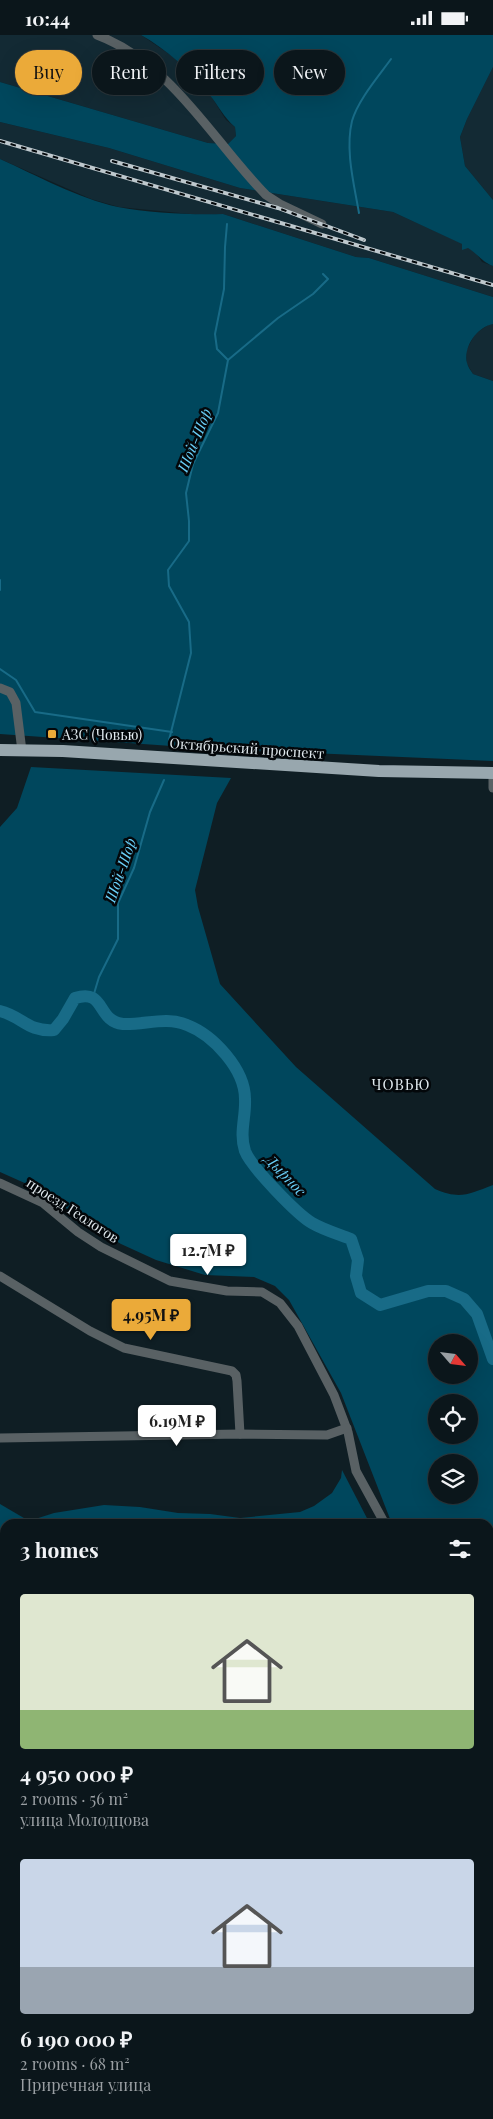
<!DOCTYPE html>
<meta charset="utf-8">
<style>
:root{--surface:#0b161b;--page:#192328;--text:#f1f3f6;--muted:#9a9fa3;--line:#2b353a;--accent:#ebaa39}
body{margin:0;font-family:"Playfair Display",serif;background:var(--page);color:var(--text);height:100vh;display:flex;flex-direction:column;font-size:19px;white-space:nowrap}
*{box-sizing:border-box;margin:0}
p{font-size:16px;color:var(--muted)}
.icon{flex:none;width:28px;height:28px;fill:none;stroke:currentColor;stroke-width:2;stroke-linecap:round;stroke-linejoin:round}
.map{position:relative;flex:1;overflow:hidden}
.sheet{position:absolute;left:0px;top:1484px;width:494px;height:601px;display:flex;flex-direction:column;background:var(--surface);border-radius:15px 15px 0 0;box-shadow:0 5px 20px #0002,0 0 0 1px var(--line)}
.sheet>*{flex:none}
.banner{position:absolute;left:15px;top:15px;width:464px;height:45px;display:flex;gap:10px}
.needle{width:32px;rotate:118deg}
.controls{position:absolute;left:428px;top:1299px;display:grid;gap:10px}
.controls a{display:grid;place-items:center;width:50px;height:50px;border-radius:50%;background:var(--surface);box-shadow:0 5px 20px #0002,0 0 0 1px var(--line);font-size:25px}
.price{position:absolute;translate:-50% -42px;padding:0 11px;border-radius:5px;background:#fff;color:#222;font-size:16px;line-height:32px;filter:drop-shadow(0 1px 2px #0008)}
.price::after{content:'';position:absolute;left:50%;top:30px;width:15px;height:11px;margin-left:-8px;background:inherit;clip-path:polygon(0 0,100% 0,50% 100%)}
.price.active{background:var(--accent);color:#111}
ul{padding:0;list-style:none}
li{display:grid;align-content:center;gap:10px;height:265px;padding:0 20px}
li span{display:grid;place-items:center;height:155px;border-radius:5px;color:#555}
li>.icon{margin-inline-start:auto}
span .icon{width:90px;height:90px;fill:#fffc;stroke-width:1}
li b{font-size:21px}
h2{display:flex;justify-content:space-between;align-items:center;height:60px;padding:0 20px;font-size:21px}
.chip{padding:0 18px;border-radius:22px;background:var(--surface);box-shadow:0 5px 20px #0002,0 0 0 1px var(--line);font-size:18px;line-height:45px}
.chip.active{background:var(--accent);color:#111}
.status{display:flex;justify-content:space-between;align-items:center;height:35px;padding:0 25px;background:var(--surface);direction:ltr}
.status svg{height:14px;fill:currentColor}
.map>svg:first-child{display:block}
.built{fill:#132a34}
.green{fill:#00475d;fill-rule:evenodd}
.water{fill:#186b87}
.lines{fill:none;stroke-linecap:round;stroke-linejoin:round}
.stream{stroke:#186b87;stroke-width:2}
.river{stroke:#186b87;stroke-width:12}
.minor{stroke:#596164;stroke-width:9}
.primary{stroke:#98a7ae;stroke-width:12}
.rail-casing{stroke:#bec8cd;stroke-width:4}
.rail{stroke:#03070a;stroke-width:2;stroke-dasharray:5.5;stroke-linecap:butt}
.poi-dot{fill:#ebaa39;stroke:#03070a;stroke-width:2}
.labels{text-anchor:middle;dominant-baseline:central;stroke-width:5;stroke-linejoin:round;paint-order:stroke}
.poi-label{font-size:14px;fill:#e0e9ee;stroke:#03070a;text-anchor:start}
.street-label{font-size:14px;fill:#e0e9ee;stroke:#03070a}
.water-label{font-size:15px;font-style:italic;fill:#69cff8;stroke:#03070a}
.neighbourhood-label{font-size:15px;letter-spacing:1px;fill:#e0e9ee;stroke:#03070a}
</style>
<div class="status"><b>10:44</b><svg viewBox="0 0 49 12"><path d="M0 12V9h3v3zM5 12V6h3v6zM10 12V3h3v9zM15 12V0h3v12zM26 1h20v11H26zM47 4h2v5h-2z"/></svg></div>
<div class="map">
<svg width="493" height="2084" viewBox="0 0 493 2084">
<rect width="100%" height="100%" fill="#0f1e24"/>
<g class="built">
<polygon points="0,0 141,0 172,21 193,40 211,61 226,85 235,92 236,101 228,109 208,108 0,47"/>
<polygon points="493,32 493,165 465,131 460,102 467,84"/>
<polygon points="0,87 109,113 240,153 393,177 463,209 476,218 482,227 493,231 493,262 369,223 356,222 223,179 200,180 119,172 91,164 0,124"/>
<polygon points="493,289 493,346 473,339 467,329 466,316 475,299 488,290"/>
</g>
<g class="green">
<path d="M141 0H493V32L467 84 460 102 465 131 493 165V231C482 227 478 219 468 213L462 215V209L393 177 240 153 109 113 0 87V47L208 108 228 109 236 101 235 92C224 83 218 70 209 59 190 35 167 15 141 0Z"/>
<path d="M0 124C38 141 77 163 118 172 149 178 191 180 223 179L356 222 369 223 493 262V289C477 292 463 312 467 328 468 332 471 336 473 339L493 346V726L200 713 0 699Z"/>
<path d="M31 732 231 743 217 768 195 855 198 872 220 949 296 1032 435 1154C460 1165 469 1159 493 1150V1572L489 1571V1489H392L341 1358 289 1265 275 1251 254 1242 205 1240 156 1225 121 1209 80 1184 47 1158 0 1137V792L17 773ZM436 1308H469V1340H436ZM436 1368H469V1400H436ZM436 1428H469V1460H436Z"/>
<polygon points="342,1435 370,1489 5,1489 5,1593 0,1593 0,1469 29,1486 54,1478 104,1470 140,1472 178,1478 210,1479 240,1483 300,1477 314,1471 332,1458 341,1443"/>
<polygon points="489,1713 493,1713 493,2084 0,2084 0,1742 5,2080 489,2080"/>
</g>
<g class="water">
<polygon points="489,1572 493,1573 493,1963 489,1963"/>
<polygon points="0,1593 5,1593 5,2080 47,2080 39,2084 0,2084"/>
</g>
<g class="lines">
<g class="stream">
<path d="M359 178C354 149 345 115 352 86 358 65 378 42 391 24"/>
<polyline points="227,189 225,212 224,254 215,299 217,314 228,325"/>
<polyline points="0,545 0,555"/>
<polyline points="0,634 16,645 35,677 172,697"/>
<polyline points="169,705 191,618 189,587 169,551 168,535 189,506 189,486 186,458 193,429 218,378 228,325 278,283 313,259 328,244 323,239"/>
<polyline points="93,962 99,942 118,904 118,868 134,833 150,777 164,745"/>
</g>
<path class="river" d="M0 976C22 981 27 997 54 995L63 984 75 963C106 953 96 986 123 989 145 990 166 981 187 990 213 1000 245 1034 245 1064 246 1082 239 1098 245 1116 251 1132 298 1180 312 1188 324 1195 338 1199 351 1204L358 1225 356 1241 361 1258 380 1270 428 1256H446L464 1264 477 1279 493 1324"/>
<g class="minor">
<path d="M97 0C173 29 212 105 266 160L280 169 322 189"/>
<polyline points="0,653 10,657 16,668 22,716"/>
<polyline points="493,738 493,753"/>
<polyline points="0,1148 43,1168 78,1197 101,1212 170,1246 227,1256 262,1257 280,1268 298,1291 334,1360 348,1397 356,1436 385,1489"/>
<polyline points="0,1241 90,1296 124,1313 232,1336 236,1340 237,1346 240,1399"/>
<polyline points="0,1403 240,1399 327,1400 347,1393"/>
</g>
<polyline class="primary" points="0,715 63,716 379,736 493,738"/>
<g class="rail-casing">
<g id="rail">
<polyline points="0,106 493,250"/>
<polyline points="112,126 278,173 364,205"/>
</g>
</g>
<use href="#rail" class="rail"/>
</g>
<rect class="poi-dot" x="47" y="694" width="10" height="10" rx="2.5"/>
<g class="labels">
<g class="poi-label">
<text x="62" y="699">АЗС (Човью)</text>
</g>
<g class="street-label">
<text transform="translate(247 713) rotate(4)">Октябрьский проспект</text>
<text transform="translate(73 1175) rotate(33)">проезд Геологов</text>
</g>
<g class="water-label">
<text transform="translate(194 405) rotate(-68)">Шой-Шор</text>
<text transform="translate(120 835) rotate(-71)">Шой-Шор</text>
<text transform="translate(286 1140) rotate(46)">Дырнос</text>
</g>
<g class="neighbourhood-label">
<text x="401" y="1049">ЧОВЬЮ</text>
</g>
</g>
</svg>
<div class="controls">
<a><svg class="needle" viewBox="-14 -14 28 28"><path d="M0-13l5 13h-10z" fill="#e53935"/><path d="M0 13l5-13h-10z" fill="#9a9fa3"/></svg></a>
<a><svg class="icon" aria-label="locate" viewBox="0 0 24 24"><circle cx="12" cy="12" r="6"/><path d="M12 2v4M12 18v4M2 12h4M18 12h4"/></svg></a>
<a><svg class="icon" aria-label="layers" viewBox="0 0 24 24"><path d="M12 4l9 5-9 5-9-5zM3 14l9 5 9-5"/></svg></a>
</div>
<b class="price" style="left:208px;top:1241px">12.7M ₽</b>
<b class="price active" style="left:151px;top:1306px">4.95M ₽</b>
<b class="price" style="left:177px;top:1412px">6.19M ₽</b>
<div class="banner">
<a class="chip active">Buy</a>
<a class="chip">Rent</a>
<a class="chip">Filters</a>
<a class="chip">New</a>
</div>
<section class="sheet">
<h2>3 homes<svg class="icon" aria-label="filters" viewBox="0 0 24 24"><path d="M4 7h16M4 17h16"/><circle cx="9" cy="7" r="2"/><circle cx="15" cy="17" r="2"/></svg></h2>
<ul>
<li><span style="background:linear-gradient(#dfe7d0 75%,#8fb573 0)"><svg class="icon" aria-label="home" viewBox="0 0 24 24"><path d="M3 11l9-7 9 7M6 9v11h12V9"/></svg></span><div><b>4 950 000 ₽</b><p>2 rooms · 56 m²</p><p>улица Молодцова</p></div></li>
<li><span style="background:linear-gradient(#c9d6e8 70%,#9aa5b1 0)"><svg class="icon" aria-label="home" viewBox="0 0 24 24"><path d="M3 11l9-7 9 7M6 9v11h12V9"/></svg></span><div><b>6 190 000 ₽</b><p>2 rooms · 68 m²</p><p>Приречная улица</p></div></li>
</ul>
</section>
</div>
